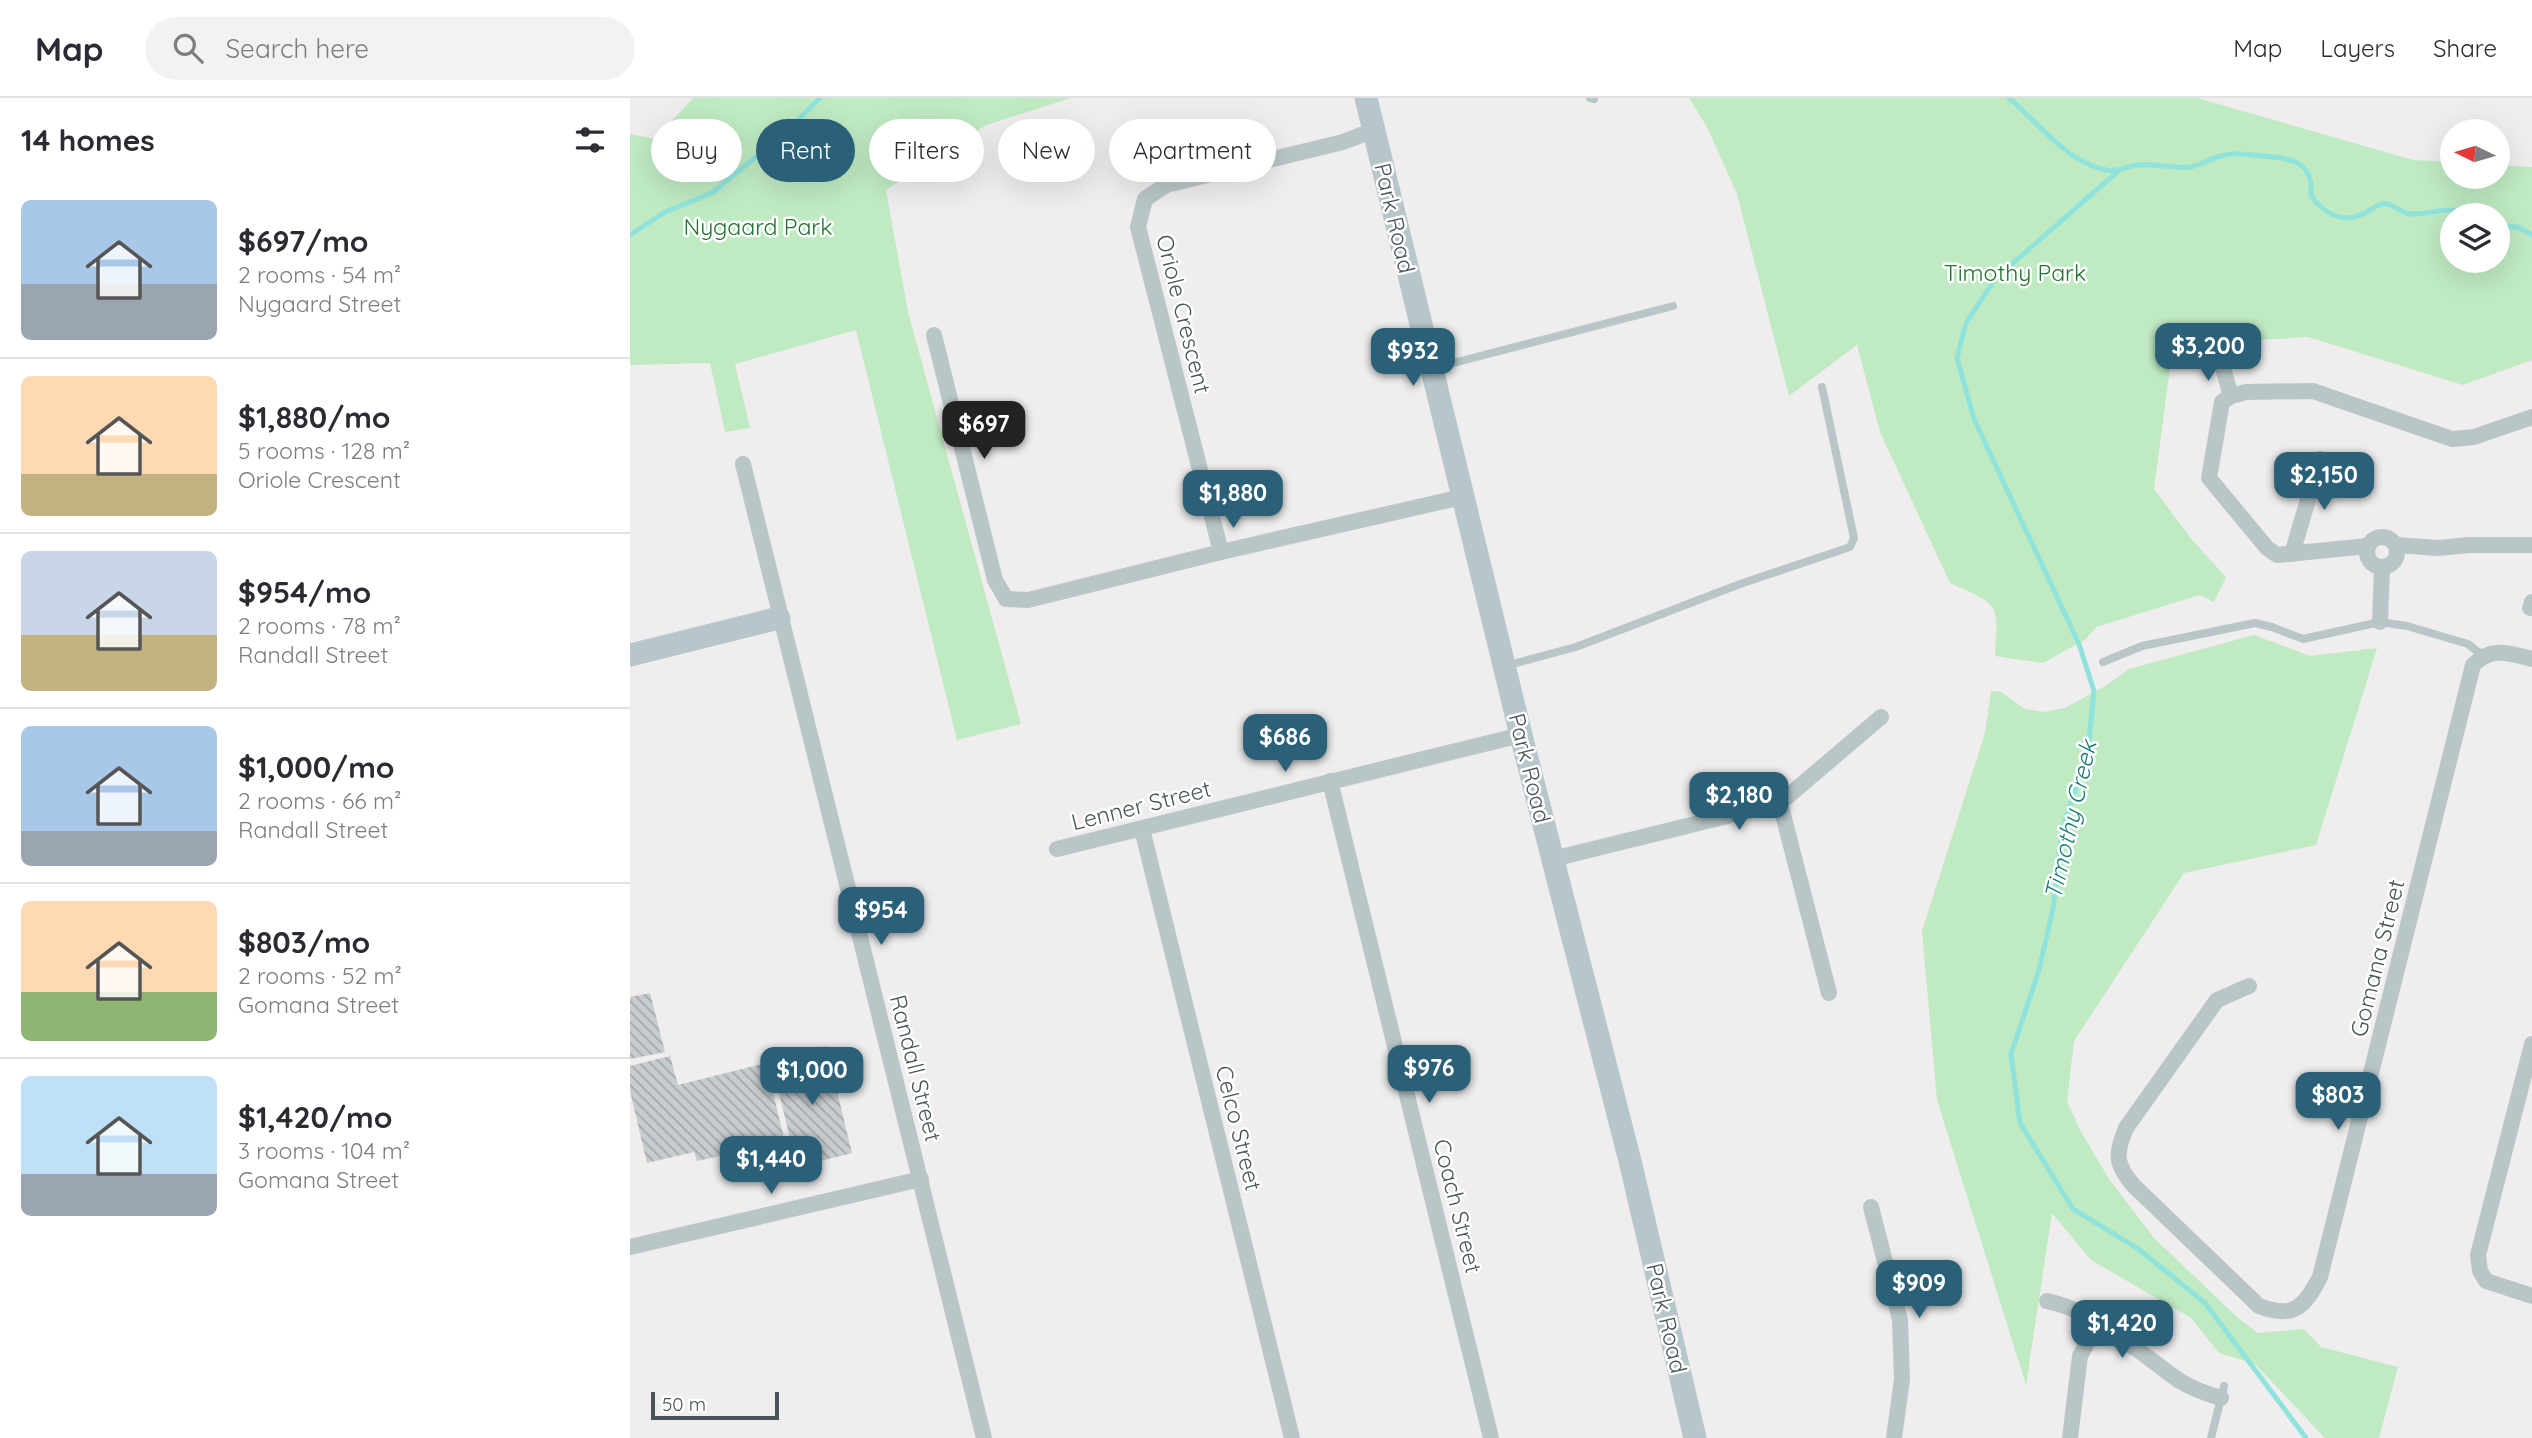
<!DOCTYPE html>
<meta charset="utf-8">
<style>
:root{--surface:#fff;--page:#f2f2f3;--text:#2b2b33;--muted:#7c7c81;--line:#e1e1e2;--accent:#2b6178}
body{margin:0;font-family:Quicksand,sans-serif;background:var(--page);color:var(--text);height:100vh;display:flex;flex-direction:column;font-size:26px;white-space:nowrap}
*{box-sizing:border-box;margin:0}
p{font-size:23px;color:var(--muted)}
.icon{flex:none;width:38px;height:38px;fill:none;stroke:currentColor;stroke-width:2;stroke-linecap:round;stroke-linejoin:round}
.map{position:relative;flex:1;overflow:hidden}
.panel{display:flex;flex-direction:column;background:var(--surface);width:630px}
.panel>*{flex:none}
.hud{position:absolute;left:21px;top:21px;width:665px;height:63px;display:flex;gap:14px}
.needle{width:46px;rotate:275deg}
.fabs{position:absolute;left:1810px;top:21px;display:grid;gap:14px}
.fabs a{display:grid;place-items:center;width:70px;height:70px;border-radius:50%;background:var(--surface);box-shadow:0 7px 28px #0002;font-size:35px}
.scale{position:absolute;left:21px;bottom:18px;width:128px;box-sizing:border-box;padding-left:7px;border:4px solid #475558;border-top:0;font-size:19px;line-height:24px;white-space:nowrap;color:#475558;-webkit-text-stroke:5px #fff;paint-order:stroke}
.price{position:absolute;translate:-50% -60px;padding:0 16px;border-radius:14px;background:var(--accent);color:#fff;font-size:23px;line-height:46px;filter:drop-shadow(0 2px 4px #0008)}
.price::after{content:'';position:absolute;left:50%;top:42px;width:21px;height:16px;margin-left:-10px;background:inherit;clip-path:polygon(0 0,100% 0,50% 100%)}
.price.current{background:#222;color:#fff}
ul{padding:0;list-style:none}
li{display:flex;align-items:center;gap:21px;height:175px;padding:0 21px}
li+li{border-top:2px solid var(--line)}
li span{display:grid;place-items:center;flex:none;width:196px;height:140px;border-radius:10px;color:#555}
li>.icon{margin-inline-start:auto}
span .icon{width:84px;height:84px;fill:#fffc;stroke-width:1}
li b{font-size:30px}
h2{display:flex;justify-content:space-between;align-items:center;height:84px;padding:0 21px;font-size:30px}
.pill{padding:0 24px;border-radius:32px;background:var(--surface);box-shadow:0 7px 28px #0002;font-size:24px;line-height:63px}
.pill.current{background:var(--accent);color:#fff}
header{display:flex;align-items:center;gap:42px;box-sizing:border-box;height:98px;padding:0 35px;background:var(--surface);border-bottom:2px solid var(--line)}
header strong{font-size:33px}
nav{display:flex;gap:38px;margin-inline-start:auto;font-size:24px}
.search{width:490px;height:63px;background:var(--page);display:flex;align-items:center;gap:18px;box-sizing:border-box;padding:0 24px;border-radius:38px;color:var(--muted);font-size:26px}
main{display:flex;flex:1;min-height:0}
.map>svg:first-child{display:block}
.park{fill:#bfeac2;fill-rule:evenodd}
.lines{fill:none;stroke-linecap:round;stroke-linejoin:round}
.stream{stroke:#90e3db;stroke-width:5}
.building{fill:url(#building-back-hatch)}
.lane{stroke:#b9c6c8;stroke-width:8}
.street{stroke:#b9c6c8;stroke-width:16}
.secondary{stroke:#b7c6ca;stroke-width:23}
.labels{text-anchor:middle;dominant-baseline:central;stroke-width:5;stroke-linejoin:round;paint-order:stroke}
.street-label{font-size:23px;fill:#475558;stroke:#fff}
.park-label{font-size:23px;fill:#1f722f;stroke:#fff}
.water-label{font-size:24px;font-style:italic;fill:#177e74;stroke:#fff}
</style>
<header>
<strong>Map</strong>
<div class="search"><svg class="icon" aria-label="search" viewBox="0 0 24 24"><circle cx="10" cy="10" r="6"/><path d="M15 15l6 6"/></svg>Search here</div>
<nav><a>Map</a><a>Layers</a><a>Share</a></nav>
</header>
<main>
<section class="panel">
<h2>14 homes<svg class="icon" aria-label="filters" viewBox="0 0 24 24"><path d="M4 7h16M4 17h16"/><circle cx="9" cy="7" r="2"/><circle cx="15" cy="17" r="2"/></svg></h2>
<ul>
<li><span style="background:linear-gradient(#a9c7e8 60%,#9aa5b1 0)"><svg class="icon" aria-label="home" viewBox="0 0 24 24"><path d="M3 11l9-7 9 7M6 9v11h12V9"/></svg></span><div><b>$697/mo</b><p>2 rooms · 54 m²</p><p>Nygaard Street</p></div></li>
<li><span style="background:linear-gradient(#ffd9b3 70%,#c2b280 0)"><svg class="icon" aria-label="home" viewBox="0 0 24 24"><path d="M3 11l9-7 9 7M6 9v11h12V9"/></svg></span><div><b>$1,880/mo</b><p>5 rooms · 128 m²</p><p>Oriole Crescent</p></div></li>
<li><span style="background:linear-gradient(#c9d6e8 60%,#c2b280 0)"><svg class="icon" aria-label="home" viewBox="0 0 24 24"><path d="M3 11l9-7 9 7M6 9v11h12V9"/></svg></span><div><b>$954/mo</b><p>2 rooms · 78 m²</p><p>Randall Street</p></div></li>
<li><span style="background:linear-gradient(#a9c7e8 75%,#9aa5b1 0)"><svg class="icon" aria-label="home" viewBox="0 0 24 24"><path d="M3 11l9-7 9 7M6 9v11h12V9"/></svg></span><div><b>$1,000/mo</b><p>2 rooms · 66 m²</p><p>Randall Street</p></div></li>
<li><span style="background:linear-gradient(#ffd9b3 65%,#8fb573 0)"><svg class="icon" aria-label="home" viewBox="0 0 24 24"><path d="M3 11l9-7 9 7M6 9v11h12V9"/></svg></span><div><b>$803/mo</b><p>2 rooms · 52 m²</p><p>Gomana Street</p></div></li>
<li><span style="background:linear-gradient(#bfe0f5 70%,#9aa5b1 0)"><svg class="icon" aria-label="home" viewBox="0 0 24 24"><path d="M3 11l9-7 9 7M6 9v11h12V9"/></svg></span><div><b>$1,420/mo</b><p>3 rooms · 104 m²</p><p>Gomana Street</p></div></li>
</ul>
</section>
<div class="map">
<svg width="1902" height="1340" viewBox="0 0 1902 1340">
<defs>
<pattern id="building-back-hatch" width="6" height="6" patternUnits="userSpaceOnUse" patternTransform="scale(1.75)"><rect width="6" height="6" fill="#c7ccce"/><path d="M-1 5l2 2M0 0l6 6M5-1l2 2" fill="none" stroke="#a3a8aa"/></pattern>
</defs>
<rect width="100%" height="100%" fill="#efedee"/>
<g class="park">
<polygon points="63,0 441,0 356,27 256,92 278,214 391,626 327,642 226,232 105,266 120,330 95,334 80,265 0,267 0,36 25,41"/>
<path d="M1059 0H1567L1783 62 1822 64V79H1867V67L1902 69V262L1833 287 1678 239 1543 247 1524 391 1562 442 1596 479 1584 504 1570 497 1466 529 1456 541 1413 565 1365 558C1368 503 1370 508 1320 485L1250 334 1227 247 1159 298 1107 96 1077 29ZM1867 117V163H1822V117Z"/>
<polygon points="1624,537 1680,558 1747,550 1686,747 1554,775 1444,943 1437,1003 1450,1032 1479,1081 1524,1140 1607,1219 1628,1235 1674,1231 1691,1249 1768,1269 1749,1340 1695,1340 1625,1266 1589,1255 1561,1220 1461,1162 1422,1115 1396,1287 1307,1002 1292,833 1355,635 1361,593 1371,594 1395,611 1414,614 1435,610 1477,587 1499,571"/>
</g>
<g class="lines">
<g class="stream">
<path d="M1379 0C1409 25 1435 63 1476 72 1488 75 1496 68 1507 67 1525 65 1543 71 1560 69 1572 67 1583 59 1595 57 1608 54 1620 57 1632 58 1661 60 1684 63 1681 98 1694 115 1712 126 1733 116 1740 113 1745 107 1752 106 1763 104 1771 116 1782 116 1800 117 1822 106 1836 117"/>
<polyline points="1487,74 1365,181 1336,225 1327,260 1344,321 1449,546 1464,593 1458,653 1432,732 1423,811 1409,872 1381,956 1390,1025 1443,1111 1507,1150 1575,1205 1676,1340"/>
<polyline points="1867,128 1888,129 1902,137"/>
<polyline points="0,137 35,114 82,95 156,34 190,0"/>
</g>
</g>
<g class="building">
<polygon points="20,895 35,954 0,961 0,899"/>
<polygon points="196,948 222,1055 167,1069 141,962"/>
<polygon points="40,958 48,987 136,965 156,1049 112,1061 110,1054 67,1063 64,1054 17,1065 0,993 0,968"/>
</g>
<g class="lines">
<g class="lane">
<polyline points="960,0 964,1"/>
<polyline points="804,270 1043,208"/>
<polyline points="1473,564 1512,548 1625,525 1642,529 1673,541 1750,524 1777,528 1838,546 1852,557"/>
<polyline points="875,568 946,549 1110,486 1220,449 1224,440 1192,289"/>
<polyline points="1581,1340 1594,1288"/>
</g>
<g class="street">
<polyline points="304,237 365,482 376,501 398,502 591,454 832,399"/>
<polyline points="1591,263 1601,298"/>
<polyline points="113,366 354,1340"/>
<circle cx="1752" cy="454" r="15"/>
<polyline points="1766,447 1808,450 1839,447 1902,447"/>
<polyline points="1738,448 1647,457 1637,450 1579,380 1592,304 1601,298 1616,294 1683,293 1822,341 1844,339 1902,319"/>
<polyline points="591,454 508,129 515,101 536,87 713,44 744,32"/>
<polyline points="1662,456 1690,361"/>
<polyline points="1900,510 1902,504"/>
<polyline points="1750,524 1752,469"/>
<polyline points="700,683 861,1340"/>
<polyline points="1150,705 1199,895"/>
<polyline points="512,731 662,1340"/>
<polyline points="427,751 891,637"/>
<polyline points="923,761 1150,705 1251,619"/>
<path d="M1619 888 1587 902 1496 1030C1485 1056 1485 1066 1504 1088L1629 1208C1663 1221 1674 1210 1690 1179L1843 567C1861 548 1879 555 1902 561"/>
<polyline points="1902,946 1848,1157 1850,1173 1856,1183 1902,1198"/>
<polyline points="1241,1109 1270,1222 1272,1281 1264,1340"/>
<polyline points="0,1149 291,1081"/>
<path d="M1417 1203C1442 1209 1454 1213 1469 1235"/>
<path d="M1440 1340 1450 1258 1458 1243 1469 1235C1505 1243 1521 1264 1550 1283 1563 1291 1577 1296 1591 1300"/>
</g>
<g class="secondary">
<polyline points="736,0 891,637 1000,1063 1065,1340"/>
<polyline points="0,557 149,520"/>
</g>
</g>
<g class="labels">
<g class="street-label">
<text transform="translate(765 120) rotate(77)">Park Road</text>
<text transform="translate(554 216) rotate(76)">Oriole Crescent</text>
<text transform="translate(900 670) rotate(76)">Park Road</text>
<text transform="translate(511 707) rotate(-14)">Lenner Street</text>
<text transform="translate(1747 860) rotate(-76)">Gomana Street</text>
<text transform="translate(286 970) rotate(76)">Randall Street</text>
<text transform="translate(609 1030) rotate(76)">Celco Street</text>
<text transform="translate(828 1108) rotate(76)">Coach Street</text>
<text transform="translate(1037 1220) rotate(77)">Park Road</text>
</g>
<g class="park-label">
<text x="128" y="128">Nygaard Park</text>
<text x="1385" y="174">Timothy Park</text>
</g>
<g class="water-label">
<text transform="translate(1440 722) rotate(-77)">Timothy Creek</text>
</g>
</g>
</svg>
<div class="fabs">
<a><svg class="needle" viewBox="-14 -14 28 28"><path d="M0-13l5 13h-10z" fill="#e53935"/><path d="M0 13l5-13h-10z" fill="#7c7c81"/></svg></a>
<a><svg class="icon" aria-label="layers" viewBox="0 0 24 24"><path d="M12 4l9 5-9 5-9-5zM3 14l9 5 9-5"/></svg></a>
</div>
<div class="scale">50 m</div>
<b class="price" style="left:1578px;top:285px">$3,200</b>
<b class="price" style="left:783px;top:290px">$932</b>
<b class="price current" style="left:354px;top:363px">$697</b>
<b class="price" style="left:1694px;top:414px">$2,150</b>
<b class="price" style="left:603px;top:432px">$1,880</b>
<b class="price" style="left:655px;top:676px">$686</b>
<b class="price" style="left:1109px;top:734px">$2,180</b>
<b class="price" style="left:251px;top:849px">$954</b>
<b class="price" style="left:799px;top:1007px">$976</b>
<b class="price" style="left:182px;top:1009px">$1,000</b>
<b class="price" style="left:1708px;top:1034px">$803</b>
<b class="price" style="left:141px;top:1098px">$1,440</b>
<b class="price" style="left:1289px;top:1222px">$909</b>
<b class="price" style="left:1492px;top:1262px">$1,420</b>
<div class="hud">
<a class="pill">Buy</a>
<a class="pill current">Rent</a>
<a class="pill">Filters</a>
<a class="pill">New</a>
<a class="pill">Apartment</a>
</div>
</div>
</main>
